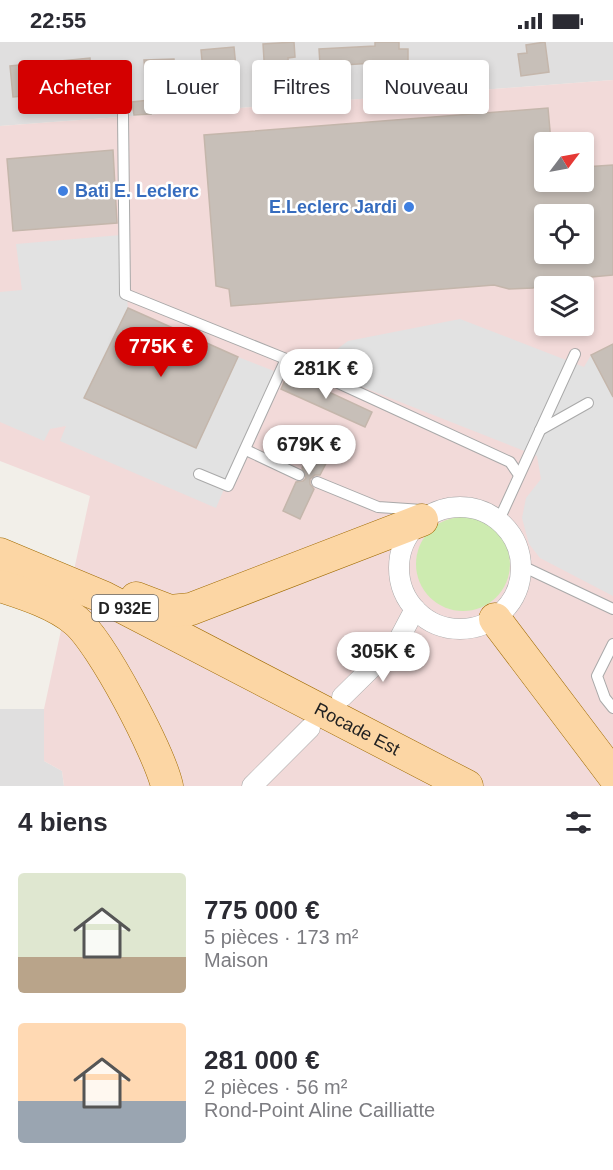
<!DOCTYPE html>
<html lang="fr">
<meta charset="utf-8">
<style>
:root{--surface:#fff;--page:#f7f7f7;--text:#2b2b33;--muted:#7c7c81;--accent:#d40000}
body{margin:0;font-family:Helvetica,sans-serif;background:var(--page);color:var(--text);height:100vh;display:flex;flex-direction:column;font-size:22px;white-space:nowrap}
*{box-sizing:border-box;margin:0}
p{font-size:20px;color:var(--muted)}
.icon{flex:none;width:33px;height:33px;fill:none;stroke:currentColor;stroke-width:2;stroke-linecap:round;stroke-linejoin:round}
.map{position:relative;height:744px;overflow:hidden}
.panel{display:flex;flex-direction:column;background:var(--surface);flex:1}
.panel>*{flex:none}
.top-card{position:absolute;left:18px;top:18px;width:578px;height:54px;display:flex;gap:12px}
.needle{width:39px;rotate:58deg}
.buttons{position:absolute;left:534px;top:90px;display:grid;gap:12px}
.buttons a{display:grid;place-items:center;width:60px;height:60px;border-radius:6px;background:var(--surface);box-shadow:0 3px 9px #0003;font-size:30px}
.price{position:absolute;translate:-50% -51px;padding:0 14px;border-radius:21px;background:#fff;color:#222;font-size:20px;line-height:39px;filter:drop-shadow(0 2px 3px #0008)}
.price::after{content:'';position:absolute;left:50%;top:36px;width:18px;height:14px;margin-left:-9px;background:inherit;clip-path:polygon(0 0,100% 0,50% 100%)}
.price.on{background:var(--accent);color:#fff}
ul{padding:0;list-style:none}
li{display:flex;align-items:center;gap:18px;height:150px;padding:0 18px}
li span{display:grid;place-items:center;flex:none;width:168px;height:120px;border-radius:6px;color:#555}
li>.icon{margin-inline-start:auto}
span .icon{width:72px;height:72px;fill:#fffc;stroke-width:1}
li b{font-size:26px}
h2{display:flex;justify-content:space-between;align-items:center;height:72px;padding:0 18px;font-size:26px}
.tag{padding:0 21px;border-radius:6px;background:var(--surface);box-shadow:0 3px 9px #0003;font-size:21px;line-height:54px}
.tag.on{background:var(--accent);color:#fff}
.status{display:flex;justify-content:space-between;align-items:center;height:42px;padding:0 30px;background:var(--surface);direction:ltr}
.status svg{height:16px;fill:currentColor}
.map>svg:first-child{display:block}
.residential{fill:#e0dfdf}
.commercial{fill:#f2dad9;fill-rule:evenodd}
.grass{fill:#cdebb0}
.parking{fill:#e2e2e2}
.building{fill:#c7bfb8;stroke:#c4b6ab;stroke-width:1.5;fill-rule:evenodd}
.lines{fill:none;stroke-linecap:round;stroke-linejoin:round}
.lane-casing{stroke:#a9a9a9;stroke-width:12}
.street-casing{stroke:#a9a9a9;stroke-width:21}
.primary-casing{stroke:#a06b00;stroke-width:33}
.lane{stroke:#fff;stroke-width:10}
.street{stroke:#fff;stroke-width:20}
.primary{stroke:#fcd6a4;stroke-width:32}
.shop-dot{fill:#3f7fe0;stroke:#fff;stroke-width:2}
.labels{text-anchor:middle;dominant-baseline:central;stroke-width:5;stroke-linejoin:round;paint-order:stroke}
.shield{fill:#fff;stroke:#646464;stroke-width:1.5}
.shield-label{font-size:16px;font-weight:bold;fill:#222}
.shop-label{font-size:18px;font-weight:bold;fill:#366cbe;stroke:#fff;text-anchor:start}
.street-label{font-size:18px;fill:#222;stroke:#fff}
</style>
<div class="status"><b>22:55</b><svg viewBox="0 0 49 12"><path d="M0 12V9h3v3zM5 12V6h3v6zM10 12V3h3v9zM15 12V0h3v12zM26 1h20v11H26zM47 4h2v5h-2z"/></svg></div>
<div class="map">
<svg width="613" height="744" viewBox="0 0 613 744">
<rect width="100%" height="100%" fill="#f2efe9"/>
<g class="residential">
<polygon points="0,0 613,0 613,38 0,84"/>
<polygon points="0,667 44,667 44,719 62,729 64,744 0,744"/>
</g>
<path class="commercial" d="M613 38V744H64L62 729 44 719V667L90 454 0 419V84ZM544 100H584V140H544ZM544 172H584V212H544ZM544 244H584V284H544Z"/>
<circle class="grass" cx="463" cy="522" r="47"/>
<g class="parking">
<polygon points="121,193 128,266 85,357 196,405 238,315 274,329 216,466 60,399 66,384 50,387 44,399 0,380 0,250 22,248 16,202"/>
<polygon points="460,277 584,325 591,313 613,355 613,554 540,516 529,502 522,476 526,456 541,437 537,414 324,330 329,313 348,299"/>
</g>
<g class="building">
<polygon points="294,0 295,15 288,16 289,33 265,34 263,2"/>
<polygon points="375,0 399,0 399,7 408,7 408,23 389,24 389,20 343,23 344,38 321,39 319,7 375,4"/>
<polygon points="545,0 549,30 521,34 518,12 527,11 526,3"/>
<polygon points="234,5 237,36 204,39 201,8"/>
<polygon points="90,16 91,34 123,32 124,45 69,50 68,35 33,38 35,53 13,55 10,24"/>
<polygon points="174,17 176,44 146,46 144,18"/>
<polygon points="204,53 205,68 189,69 188,54"/>
<polygon points="149,58 151,72 134,73 132,60"/>
<path d="M548 66 551 100H544V140H584V125L613 123V233L548 239 533 246 509 247 494 243 231 264 229 247 216 244 204 93ZM544 172H584V212H544Z"/>
<polygon points="113,108 117,181 13,189 7,117"/>
<polygon points="128,266 238,315 196,406 84,356"/>
<polygon points="613,302 613,355 591,313"/>
<polygon points="288,331 372,370 365,385 281,347"/>
<polygon points="318,393 336,402 320,433 315,433 310,437 310,442 314,447 300,477 283,469 296,440 303,439 306,436 302,426"/>
</g>
<g class="lines">
<g class="lane-casing">
<g id="lane">
<polyline points="123,73 125,252 286,317"/>
<polyline points="540,388 588,361"/>
<polyline points="246,408 299,433"/>
<polyline points="199,432 228,444 286,317 510,420 519,433"/>
<polyline points="317,440 378,465 437,469"/>
<polyline points="499,478 575,312"/>
<polyline points="522,524 613,567"/>
<polyline points="613,602 597,634 605,656 613,666"/>
</g>
</g>
<g class="street-casing">
<g id="street">
<circle cx="460" cy="526" r="61"/>
<polyline points="342,655 397,601 415,567"/>
<polyline points="252,744 310,686"/>
</g>
</g>
<g class="primary-casing">
<g id="primary">
<path id="s1" d="M0 512 103 555 467 744"/>
<path d="M0 544C25 552 56 562 76 579 102 601 159 710 167 744"/>
<polyline points="136,556 170,569 191,567 422,478"/>
<polyline points="495,577 613,733"/>
</g>
</g>
<use href="#lane" class="lane"/>
<use href="#street" class="street"/>
<use href="#primary" class="primary"/>
</g>
<g class="shop-dot">
<circle cx="63" cy="149" r="6"/>
<circle cx="409" cy="165" r="6"/>
</g>
<g class="labels">
<rect class="shield" x="92" y="553" width="66" height="26" rx="4.5"/>
<g class="shield-label">
<text x="125" y="566">D 932E</text>
</g>
<g class="shop-label">
<text x="75" y="149">Bati E. Leclerc</text>
<text x="397" y="165" text-anchor="end">E.Leclerc Jardi</text>
</g>
<g class="street-label">
<text stroke="none"><textPath href="#s1" startOffset="398">Rocade Est</textPath></text>
</g>
</g>
</svg>
<div class="buttons">
<a><svg class="needle" viewBox="-14 -14 28 28"><path d="M0-13l5 13h-10z" fill="#e53935"/><path d="M0 13l5-13h-10z" fill="#7c7c81"/></svg></a>
<a><svg class="icon" aria-label="locate" viewBox="0 0 24 24"><circle cx="12" cy="12" r="6"/><path d="M12 2v4M12 18v4M2 12h4M18 12h4"/></svg></a>
<a><svg class="icon" aria-label="layers" viewBox="0 0 24 24"><path d="M12 4l9 5-9 5-9-5zM3 14l9 5 9-5"/></svg></a>
</div>
<b class="price on" style="left:161px;top:336px">775K €</b>
<b class="price" style="left:326px;top:358px">281K €</b>
<b class="price" style="left:309px;top:434px">679K €</b>
<b class="price" style="left:383px;top:641px">305K €</b>
<div class="top-card">
<a class="tag on">Acheter</a>
<a class="tag">Louer</a>
<a class="tag">Filtres</a>
<a class="tag">Nouveau</a>
</div>
</div>
<section class="panel">
<h2>4 biens<svg class="icon" aria-label="filters" viewBox="0 0 24 24"><path d="M4 7h16M4 17h16"/><circle cx="9" cy="7" r="2"/><circle cx="15" cy="17" r="2"/></svg></h2>
<ul>
<li><span style="background:linear-gradient(#dfe7d0 70%,#b9a48a 0)"><svg class="icon" aria-label="home" viewBox="0 0 24 24"><path d="M3 11l9-7 9 7M6 9v11h12V9"/></svg></span><div><b>775 000 €</b><p>5 pièces · 173 m²</p><p>Maison</p></div></li>
<li><span style="background:linear-gradient(#ffd9b3 65%,#9aa5b1 0)"><svg class="icon" aria-label="home" viewBox="0 0 24 24"><path d="M3 11l9-7 9 7M6 9v11h12V9"/></svg></span><div><b>281 000 €</b><p>2 pièces · 56 m²</p><p>Rond-Point Aline Cailliatte</p></div></li>
</ul>
</section>
